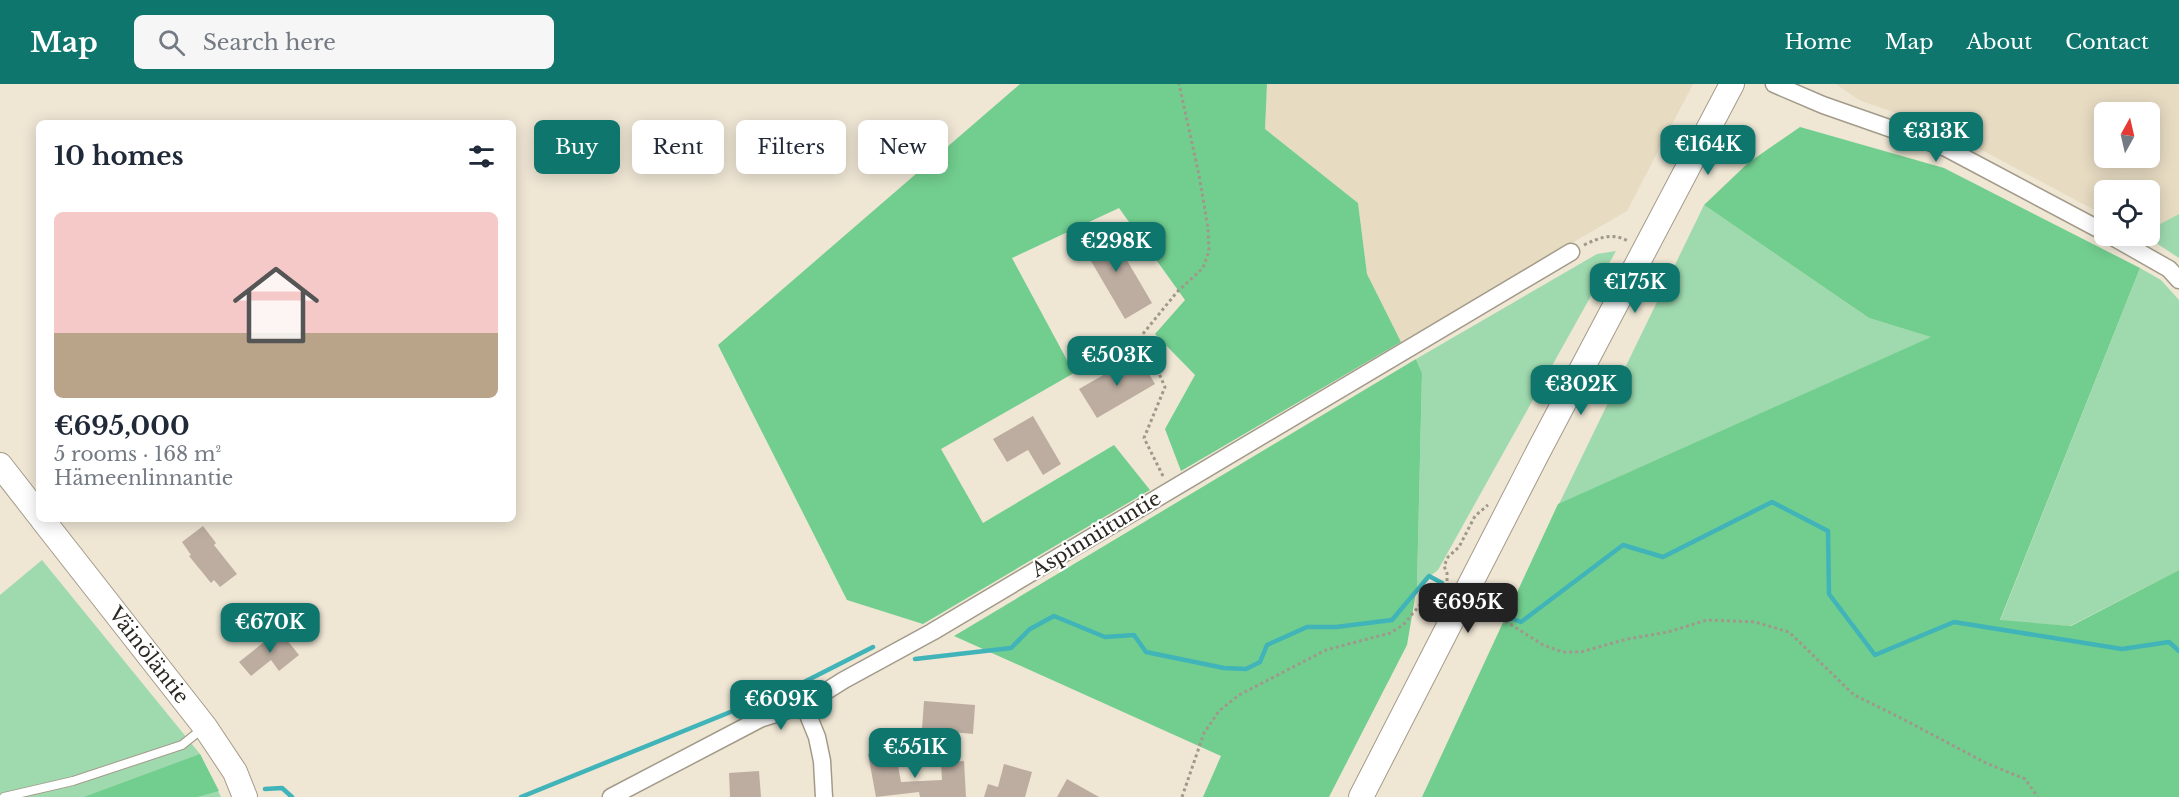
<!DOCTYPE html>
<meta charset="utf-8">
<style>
:root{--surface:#fff;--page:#f6f6f7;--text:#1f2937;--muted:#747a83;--accent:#0f766e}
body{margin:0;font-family:"Libre Baskerville",serif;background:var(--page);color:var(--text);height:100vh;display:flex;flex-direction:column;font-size:22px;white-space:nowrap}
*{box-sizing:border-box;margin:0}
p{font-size:20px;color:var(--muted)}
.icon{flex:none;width:33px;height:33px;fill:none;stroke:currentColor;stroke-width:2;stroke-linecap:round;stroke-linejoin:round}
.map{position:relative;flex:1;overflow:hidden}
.details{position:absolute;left:36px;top:36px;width:480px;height:402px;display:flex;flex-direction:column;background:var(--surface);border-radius:9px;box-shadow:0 3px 15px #0003}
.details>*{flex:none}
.guide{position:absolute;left:534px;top:36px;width:570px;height:54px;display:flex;gap:12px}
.needle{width:39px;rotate:8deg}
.tools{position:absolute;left:2094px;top:18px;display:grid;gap:12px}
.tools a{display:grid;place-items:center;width:66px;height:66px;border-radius:9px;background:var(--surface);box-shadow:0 3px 15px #0003;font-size:30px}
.price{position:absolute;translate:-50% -51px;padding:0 14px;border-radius:12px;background:var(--accent);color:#fff;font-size:20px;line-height:39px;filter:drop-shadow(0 2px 3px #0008)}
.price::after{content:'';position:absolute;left:50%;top:36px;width:18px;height:14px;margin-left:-9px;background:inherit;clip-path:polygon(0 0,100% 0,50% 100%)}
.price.current{background:#222;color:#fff}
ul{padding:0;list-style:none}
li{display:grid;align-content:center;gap:12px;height:318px;padding:0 18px}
li span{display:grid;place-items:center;height:186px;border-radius:9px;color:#555}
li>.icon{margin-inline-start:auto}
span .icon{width:108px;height:108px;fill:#fffc;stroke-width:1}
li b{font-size:26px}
h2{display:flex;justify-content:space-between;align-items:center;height:72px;padding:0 18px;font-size:26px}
.chip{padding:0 21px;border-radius:9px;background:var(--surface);box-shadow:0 3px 15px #0003;font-size:21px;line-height:54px}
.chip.current{background:var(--accent);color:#fff}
header{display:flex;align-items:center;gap:36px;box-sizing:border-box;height:84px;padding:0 30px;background:var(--accent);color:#fff}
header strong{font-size:28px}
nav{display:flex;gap:33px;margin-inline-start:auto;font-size:21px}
.search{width:420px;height:54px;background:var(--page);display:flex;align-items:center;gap:15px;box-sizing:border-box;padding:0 21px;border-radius:9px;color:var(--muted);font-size:22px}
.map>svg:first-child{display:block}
.built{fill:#e7dbc2;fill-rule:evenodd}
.green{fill:#9fdaaf}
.forest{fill:#72ce8f}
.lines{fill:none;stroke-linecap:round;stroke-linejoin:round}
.stream{stroke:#40b4b8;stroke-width:4.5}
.building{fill:#bdada1}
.lane-casing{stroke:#a39b8a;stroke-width:10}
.street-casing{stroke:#a39b8a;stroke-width:19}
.secondary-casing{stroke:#a39b8a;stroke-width:26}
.path{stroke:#9f998b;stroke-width:3;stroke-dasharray:3 3;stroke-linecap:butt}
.lane{stroke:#fff;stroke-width:8}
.street{stroke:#fff;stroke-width:16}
.secondary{stroke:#fff;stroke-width:24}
.labels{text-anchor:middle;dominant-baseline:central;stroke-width:4.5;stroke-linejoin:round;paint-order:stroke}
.street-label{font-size:20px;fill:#2b2821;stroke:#fff}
</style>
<header>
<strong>Map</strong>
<div class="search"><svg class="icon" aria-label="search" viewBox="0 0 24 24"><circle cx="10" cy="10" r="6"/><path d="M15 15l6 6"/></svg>Search here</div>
<nav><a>Home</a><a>Map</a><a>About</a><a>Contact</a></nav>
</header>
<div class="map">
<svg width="2179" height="713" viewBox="0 0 2179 713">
<rect width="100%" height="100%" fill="#efe6d4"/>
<g class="built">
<polygon points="1267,0 1693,0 1627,127 1401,258 1367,190 1358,119 1265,45"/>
<path d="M1836 0H2179V130L2160 140 2150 155 2143 152H2150V106H2104V131L1944 46 1859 16ZM2104 28H2150V74H2104Z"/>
</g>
<g class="green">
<polygon points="1704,121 1869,234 1932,253 1559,420"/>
<polygon points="2179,130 2179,174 2150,155 2160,140"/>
<polygon points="1616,167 1438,486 1417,502 1422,289 1416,275 1597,170"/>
<polygon points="2140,184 2161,196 2179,216 2179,486 2070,542 2000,537"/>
<polygon points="42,476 200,670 221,713 0,713 0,511"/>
</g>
<g class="forest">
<polygon points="1020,0 1267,0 1265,45 1358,119 1367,190 1401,258 1181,387 1165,345 1195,291 1155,250 1185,216 1119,124 1012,174 1074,289 941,365 983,439 1114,361 1150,406 923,540 847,516 718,261"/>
<polygon points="1800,43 1944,84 2140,184 2000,536 2071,542 2179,486 2179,713 1422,713 1558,420 1931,253 1869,234 1704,121 1748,79"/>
<polygon points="1416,275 1422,289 1417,502 1407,561 1329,713 1203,713 1221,672 954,552"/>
<polygon points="200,670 219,707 197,713 84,713"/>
</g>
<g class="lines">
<g class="stream">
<polyline points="1499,529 1521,538 1623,461 1663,473 1772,418 1828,447 1829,510 1875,571 1954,538 2122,565 2169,558 2179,567"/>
<polyline points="915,575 1011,564 1030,545 1054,532 1105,553 1134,551 1146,568 1224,584 1246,585 1260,578 1267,561 1307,543 1336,543 1392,536 1429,492 1442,499"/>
<polyline points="265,705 282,704 292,713"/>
<polyline points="521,713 802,599 873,563"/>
</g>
</g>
<g class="building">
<polygon points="1108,144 1152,219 1125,235 1081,160"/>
<polygon points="1138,271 1155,300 1097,334 1079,305"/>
<polygon points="1033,332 1061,380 1043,391 1028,366 1007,378 993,355"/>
<polygon points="203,442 216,459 214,461 237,490 220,503 214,496 211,499 189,472 191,471 182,458"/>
<polygon points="279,546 299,571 279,587 271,576 251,592 239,578"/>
<polygon points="924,617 975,621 973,650 922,645"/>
<polygon points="895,665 901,698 942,696 941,679 964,677 966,713 920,713 919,708 876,713 868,670"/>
<polygon points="1004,680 1032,688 1025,713 984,713 988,700 998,703"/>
<polygon points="759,687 761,713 730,713 729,689"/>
<polygon points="1067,695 1099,713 1057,713"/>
</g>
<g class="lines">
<g class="lane-casing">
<polyline id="lane" points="4,713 73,697 182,661 202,645"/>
</g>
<g class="street-casing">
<g id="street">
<polyline points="1774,0 1823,21 1946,64 2104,148"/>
<polyline points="2111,152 2169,185 2179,196"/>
<polyline points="804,621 817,653 822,677 824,713"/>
<polyline points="611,713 760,635 804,621 844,596 932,548 1571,168"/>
</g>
</g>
<g class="secondary-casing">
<g id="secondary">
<polyline points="0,381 39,431"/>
<polyline points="42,435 205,643 235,688 245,713"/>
<polyline points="1361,713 1538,368 1732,0"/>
</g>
</g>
<g class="path">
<path d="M1584 161C1599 154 1612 148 1628 157"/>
<polyline points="1163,392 1144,354 1165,303 1142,251 1177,208 1203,184 1209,167 1208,144 1199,91 1179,0"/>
<polyline points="1447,503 1447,489 1444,482 1448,473 1459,463 1475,432 1488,421"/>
<polyline points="1480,521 1543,561 1563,568 1581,568 1627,555 1668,548 1707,536 1755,538 1789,548 1854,611 1899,633 1986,679 2025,695 2038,713"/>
<polyline points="1182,713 1204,649 1219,627 1239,611 1326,566 1390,549 1403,541 1424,516 1438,507 1447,505"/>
</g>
<use href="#lane" class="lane"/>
<use href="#street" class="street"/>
<use href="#secondary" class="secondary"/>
</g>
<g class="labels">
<g class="street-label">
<text transform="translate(1096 450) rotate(-31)">Aspinniituntie</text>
<text transform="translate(149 571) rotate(52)">Väinöläntie</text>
</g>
</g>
</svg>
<div class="tools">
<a><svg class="needle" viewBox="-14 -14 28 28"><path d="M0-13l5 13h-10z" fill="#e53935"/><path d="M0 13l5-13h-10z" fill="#747a83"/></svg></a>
<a><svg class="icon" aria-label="locate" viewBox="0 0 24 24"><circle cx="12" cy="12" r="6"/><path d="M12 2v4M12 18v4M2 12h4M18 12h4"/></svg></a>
</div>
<b class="price" style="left:1936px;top:79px">€313K</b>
<b class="price" style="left:1708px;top:92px">€164K</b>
<b class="price" style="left:1116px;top:189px">€298K</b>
<b class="price" style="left:1635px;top:230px">€175K</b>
<b class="price" style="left:1117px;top:303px">€503K</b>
<b class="price" style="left:1581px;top:332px">€302K</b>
<b class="price current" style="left:1468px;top:550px">€695K</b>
<b class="price" style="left:270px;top:570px">€670K</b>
<b class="price" style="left:781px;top:647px">€609K</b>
<b class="price" style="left:915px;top:695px">€551K</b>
<div class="guide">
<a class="chip current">Buy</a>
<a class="chip">Rent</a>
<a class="chip">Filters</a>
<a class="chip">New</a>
</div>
<section class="details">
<h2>10 homes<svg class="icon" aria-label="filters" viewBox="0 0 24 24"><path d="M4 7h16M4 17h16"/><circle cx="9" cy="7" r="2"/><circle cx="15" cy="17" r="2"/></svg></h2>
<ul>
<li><span style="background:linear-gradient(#f6c9c9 65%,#b9a48a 0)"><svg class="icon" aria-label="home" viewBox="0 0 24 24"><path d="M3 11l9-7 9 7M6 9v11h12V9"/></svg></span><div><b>€695,000</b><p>5 rooms · 168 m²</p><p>Hämeenlinnantie</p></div></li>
</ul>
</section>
</div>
